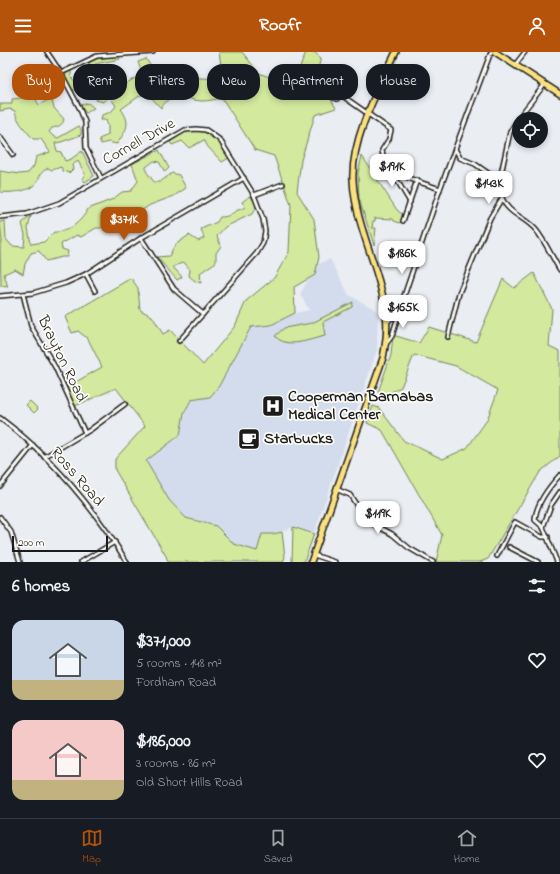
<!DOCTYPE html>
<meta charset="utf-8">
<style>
:root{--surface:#171b24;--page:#20242c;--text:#f1f3f6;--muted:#9ea1a6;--line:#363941;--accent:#b45309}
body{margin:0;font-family:"Indie Flower",sans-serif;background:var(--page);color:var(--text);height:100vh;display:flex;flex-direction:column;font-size:15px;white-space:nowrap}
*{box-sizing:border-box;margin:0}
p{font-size:13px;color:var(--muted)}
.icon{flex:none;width:22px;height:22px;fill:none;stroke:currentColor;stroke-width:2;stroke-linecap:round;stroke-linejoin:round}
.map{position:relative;height:510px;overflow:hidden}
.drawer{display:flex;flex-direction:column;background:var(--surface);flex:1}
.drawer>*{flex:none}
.hud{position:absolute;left:12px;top:12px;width:536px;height:36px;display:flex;gap:8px}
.fabs{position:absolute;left:512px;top:60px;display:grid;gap:8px}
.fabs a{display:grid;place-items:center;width:36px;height:36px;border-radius:50%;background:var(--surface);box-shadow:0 2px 6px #0003;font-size:20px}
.scale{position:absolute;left:12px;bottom:10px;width:96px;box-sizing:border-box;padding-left:4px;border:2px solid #1c1c1c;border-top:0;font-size:11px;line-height:14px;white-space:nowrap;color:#1c1c1c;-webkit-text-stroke:3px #fdfcf7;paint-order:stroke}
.price{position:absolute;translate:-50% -34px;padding:0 9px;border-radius:8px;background:#fff;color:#222;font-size:13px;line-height:26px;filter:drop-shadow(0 1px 2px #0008)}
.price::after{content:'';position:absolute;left:50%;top:24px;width:12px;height:9px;margin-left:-6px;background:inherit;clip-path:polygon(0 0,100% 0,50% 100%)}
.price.on{background:var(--accent);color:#fff}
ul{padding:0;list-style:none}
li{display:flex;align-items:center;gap:12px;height:100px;padding:0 12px}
li span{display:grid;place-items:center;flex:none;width:112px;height:80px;border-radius:12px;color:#555}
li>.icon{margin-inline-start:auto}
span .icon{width:48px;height:48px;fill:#fffc;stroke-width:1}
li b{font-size:17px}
h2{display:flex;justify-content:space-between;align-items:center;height:48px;padding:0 12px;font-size:17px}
.pill{padding:0 14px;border-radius:16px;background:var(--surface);box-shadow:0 2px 6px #0003;font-size:14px;line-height:36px}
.pill.on{background:var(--accent);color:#fff}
header{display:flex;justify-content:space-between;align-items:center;height:52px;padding:0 12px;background:var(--accent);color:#fff;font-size:18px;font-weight:700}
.menu{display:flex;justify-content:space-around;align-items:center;height:56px;border-top:1px solid var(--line);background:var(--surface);font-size:11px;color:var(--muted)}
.menu a{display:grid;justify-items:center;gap:2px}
.menu .on{color:var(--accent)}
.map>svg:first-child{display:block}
.built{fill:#d3dced}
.green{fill:#d2e99e;stroke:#77825d}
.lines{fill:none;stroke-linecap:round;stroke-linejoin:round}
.street-casing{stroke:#1c1c1c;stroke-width:6}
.primary-casing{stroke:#1c1c1c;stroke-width:8}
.street{stroke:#fdfcf7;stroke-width:3}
.primary{stroke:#fae180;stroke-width:5}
.labels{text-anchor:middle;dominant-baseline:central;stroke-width:3.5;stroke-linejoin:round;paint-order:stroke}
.street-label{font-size:16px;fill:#1c1c1c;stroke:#fdfcf7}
.poi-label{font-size:16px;font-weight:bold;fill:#1c1c1c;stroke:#fdfcf7;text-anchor:start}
</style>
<header><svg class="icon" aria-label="menu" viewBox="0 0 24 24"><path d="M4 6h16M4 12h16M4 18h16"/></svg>Roofr<svg class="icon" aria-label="person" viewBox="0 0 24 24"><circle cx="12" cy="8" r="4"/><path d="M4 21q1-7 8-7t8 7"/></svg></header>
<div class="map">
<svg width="560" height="510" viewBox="0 0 560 510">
<rect width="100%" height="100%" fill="#eaedf2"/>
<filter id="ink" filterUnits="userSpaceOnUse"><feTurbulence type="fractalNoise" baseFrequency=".025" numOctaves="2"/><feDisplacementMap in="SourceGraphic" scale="8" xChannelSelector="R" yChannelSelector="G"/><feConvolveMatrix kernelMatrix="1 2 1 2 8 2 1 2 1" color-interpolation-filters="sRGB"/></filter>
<g filter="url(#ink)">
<polygon class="built" points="330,207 349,243 374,257 378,261 377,298 314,482 293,475 274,482 262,482 257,499 234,492 216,474 186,466 169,448 146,408 180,383 184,361 191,348 210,345 219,334 251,275 271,273 295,261 309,258 300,242 317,213"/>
<g class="green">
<path d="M219 0H242L259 21 284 31 297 23 306 0H314L321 6 316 23 336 56 315 63 301 108 297 140 314 167 319 205 315 223 294 235 295 261 271 273 251 275 219 334 210 345 191 348 184 361 180 383 146 409 169 448 186 466 216 474 234 492 257 499 262 482H273L282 480 285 505 283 510H168L166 504 115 418V407L145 374 116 336 75 354 67 335 102 315 88 287 78 279 72 281 65 265 131 226 138 236 140 258 152 264 163 282 170 278 203 313 235 274 246 249 274 226 289 200 291 153 274 104 255 98 222 46C216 47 209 49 203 49 185 49 175 35 161 56L148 42 141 43 121 57C132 72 126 78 117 92L108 90 101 92 99 87 108 83V74L106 68H101L102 63 111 60 116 54 112 48 123 38 125 32 142 22 138 10 146 7 152 16 156 37 179 25 223 27Z"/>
<path d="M118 4 120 7 95 12C96 25 107 32 109 45L103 50 96 48 103 39 98 33 91 36 84 18 89 14V10L94 7Z"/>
<polygon points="71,17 71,25 81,37 76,39 72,37 63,22"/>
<path d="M28 34 39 53 48 48 52 49 54 56 64 67C63 73 58 75 52 76L49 80 53 84 58 86 79 74 81 77V83L61 90 55 91 57 99 61 100 65 109 71 107 82 99 94 124 85 130 82 127 85 122 78 109 72 113 73 117 69 121 63 119 61 115 52 118 48 116C39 121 41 124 36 131 30 140 10 141 0 140V119L20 122 28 121 34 114 36 105 50 100 41 87H33C26 78 17 70 15 59L10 57 0 59V52H12V47C29 46 21 44 28 34Z"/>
<polygon points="88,51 94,56 86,61 80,53"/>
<path d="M193 78C215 80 219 89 229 106L222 110 208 95 204 88 189 96 182 89 172 93 170 90 185 80Z"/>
<path d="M159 98 169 116 165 120 159 110 154 109 146 115V119L154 130H160L172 121 179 123 186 136 174 144 150 153 132 165 126 162 107 170 101 176H96L81 185 77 183 61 192 62 197 68 199 67 205H62L46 209 39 199 31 201 25 212 23 222 15 217 4 222 8 235 1 234 0 190H2L0 170 5 169 6 187 12 194 24 195 25 183 22 171 31 164 28 176 31 192 44 190 54 180C68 181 82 169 88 157L113 147 122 140 131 139 138 129 132 112Z"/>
<polygon points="362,104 397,158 403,163 400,171 394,169 393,167 375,166 375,169 373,169 372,176 376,176 374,193 359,147 358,121"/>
<path d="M250 144 257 153 252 162 225 175 217 184 221 194 216 201V210L200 221 201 231 195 229 189 224 190 218 184 210 173 215 182 225 177 228 157 205 169 204 175 193 189 183 198 189 204 186 201 177 217 170 220 165C228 165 229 163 236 159 239 157 241 158 245 155L242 150Z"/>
<polygon points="534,221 552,257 549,294 560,299 560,404 540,420 488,507 480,510 436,510 442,483 382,378 367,371 373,354 379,356 404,389 443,407 467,396 487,368 498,338 456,314 414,303 401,335 388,342 378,340 391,303 393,283 419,291 429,275 476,290 503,227 514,236"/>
<path d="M353 250 352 255 323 270 325 284C310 287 287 298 275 284L284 276 312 271Z"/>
<polygon points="30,349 38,357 34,361 26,353"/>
<polygon points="293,475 314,482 304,510 292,510"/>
</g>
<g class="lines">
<g class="street-casing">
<g id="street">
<polyline points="47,0 61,21 79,55 85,70 86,96 101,126"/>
<polyline points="515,13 525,0"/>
<polyline points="61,21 97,4 153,0"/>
<path d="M327 33 391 78 389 87 382 98C384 124 420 129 440 137"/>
<polyline points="335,38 332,43 334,46 337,47 342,42"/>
<polyline points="0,85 13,103"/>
<polyline points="455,97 460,106 475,112 501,130"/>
<polyline points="394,119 395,125 410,150"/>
<polyline points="254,143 283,132"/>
<path d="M502 146C508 162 525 165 536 178 545 189 552 205 560 218"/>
<polyline points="0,165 27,162 59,151 185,78 196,77 206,78 220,88 254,143 263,167 265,179 263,191 257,201 179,289"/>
<polyline points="403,169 417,128"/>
<polyline points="141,186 174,237 203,262"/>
<polyline points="86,222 95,239"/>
<polyline points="23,242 31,274 55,315 85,381"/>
<polyline points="0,244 33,241 66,231 86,222 141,186 244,126"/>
<polyline points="387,270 393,265 401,253 440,137 491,0"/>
<polyline points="448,285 459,241 490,166 502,146 501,122 510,80 519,65 545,32"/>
<polyline points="386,292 392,284 401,255"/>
<path d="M0 366C51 404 93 455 127 510"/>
<polyline points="44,405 90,378 125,352"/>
<polyline points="0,434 33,393"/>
<polyline points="336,437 350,443 366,468 392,482 409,496 433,510"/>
<polyline points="0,465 11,480 20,510"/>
<path d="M543 475 535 468C536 452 549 435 560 423"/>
<polyline points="509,495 538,510"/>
<polyline points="314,503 335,510"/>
<polyline points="497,504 515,470 542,485 548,485"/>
<polyline points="81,510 115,490"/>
<polyline points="557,510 543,475 551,453 560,440"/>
</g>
</g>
<g class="primary-casing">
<g id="primary">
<polyline points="495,0 560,42"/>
<polyline points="384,251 392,256 401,253"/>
<path d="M311 510 383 306C386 291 388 276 386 261 380 216 355 174 353 128 351 86 378 38 396 0"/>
</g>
</g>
<use href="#street" class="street"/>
<use href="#primary" class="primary"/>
</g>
</g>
<defs>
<g id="hospital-square" transform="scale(1.15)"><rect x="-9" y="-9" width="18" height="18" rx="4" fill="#1c1c1c" stroke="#fdfcf7"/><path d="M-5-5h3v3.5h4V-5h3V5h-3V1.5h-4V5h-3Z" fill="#fff"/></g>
<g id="cafe-square" transform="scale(1.15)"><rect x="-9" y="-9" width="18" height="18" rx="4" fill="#1c1c1c" stroke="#fdfcf7"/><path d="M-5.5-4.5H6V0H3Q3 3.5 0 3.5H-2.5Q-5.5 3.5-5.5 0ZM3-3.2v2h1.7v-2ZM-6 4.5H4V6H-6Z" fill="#fff"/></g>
</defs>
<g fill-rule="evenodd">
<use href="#hospital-square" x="273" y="354"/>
<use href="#cafe-square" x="249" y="387"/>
</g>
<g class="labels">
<g class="street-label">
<text transform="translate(139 90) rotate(-29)">Cornell Drive</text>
<text transform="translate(62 307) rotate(64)">Brayton Road</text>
<text transform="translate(77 425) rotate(49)">Ross Road</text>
</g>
<g class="poi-label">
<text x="288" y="345">Cooperman Barnabas<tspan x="288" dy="18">Medical Center</tspan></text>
<text x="264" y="387">Starbucks</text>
</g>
</g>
</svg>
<div class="fabs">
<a><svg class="icon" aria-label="locate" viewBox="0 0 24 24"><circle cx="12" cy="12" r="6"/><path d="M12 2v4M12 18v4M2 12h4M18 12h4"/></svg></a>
</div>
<div class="scale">200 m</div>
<b class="price" style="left:392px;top:136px">$191K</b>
<b class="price" style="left:489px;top:153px">$143K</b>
<b class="price on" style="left:124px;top:189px">$371K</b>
<b class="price" style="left:402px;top:223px">$186K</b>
<b class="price" style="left:403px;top:277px">$165K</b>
<b class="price" style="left:378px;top:483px">$119K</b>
<div class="hud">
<a class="pill on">Buy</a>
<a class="pill">Rent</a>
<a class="pill">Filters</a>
<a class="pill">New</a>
<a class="pill">Apartment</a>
<a class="pill">House</a>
</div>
</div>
<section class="drawer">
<h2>6 homes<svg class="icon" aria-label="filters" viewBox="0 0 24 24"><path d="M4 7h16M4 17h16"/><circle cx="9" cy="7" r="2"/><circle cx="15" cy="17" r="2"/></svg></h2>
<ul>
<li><span style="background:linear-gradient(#c9d6e8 75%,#c2b280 0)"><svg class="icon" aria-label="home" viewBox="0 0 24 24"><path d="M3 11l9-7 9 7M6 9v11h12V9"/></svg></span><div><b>$371,000</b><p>5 rooms · 148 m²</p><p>Fordham Road</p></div><svg class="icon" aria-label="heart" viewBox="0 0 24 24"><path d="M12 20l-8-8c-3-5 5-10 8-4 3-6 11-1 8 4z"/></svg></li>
<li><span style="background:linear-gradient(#f6c9c9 75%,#c2b280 0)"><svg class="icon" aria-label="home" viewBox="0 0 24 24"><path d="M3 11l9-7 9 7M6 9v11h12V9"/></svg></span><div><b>$186,000</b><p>3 rooms · 86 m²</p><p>Old Short Hills Road</p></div><svg class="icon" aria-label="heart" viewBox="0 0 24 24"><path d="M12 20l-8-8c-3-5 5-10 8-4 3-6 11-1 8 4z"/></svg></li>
</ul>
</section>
<nav class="menu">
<a class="on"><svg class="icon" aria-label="map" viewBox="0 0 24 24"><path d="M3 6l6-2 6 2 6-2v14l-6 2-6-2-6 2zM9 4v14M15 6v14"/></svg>Map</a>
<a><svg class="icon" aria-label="saved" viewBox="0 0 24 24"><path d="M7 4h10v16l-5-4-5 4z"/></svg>Saved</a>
<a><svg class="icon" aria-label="home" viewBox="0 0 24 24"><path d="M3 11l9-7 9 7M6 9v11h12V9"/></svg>Home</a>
</nav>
